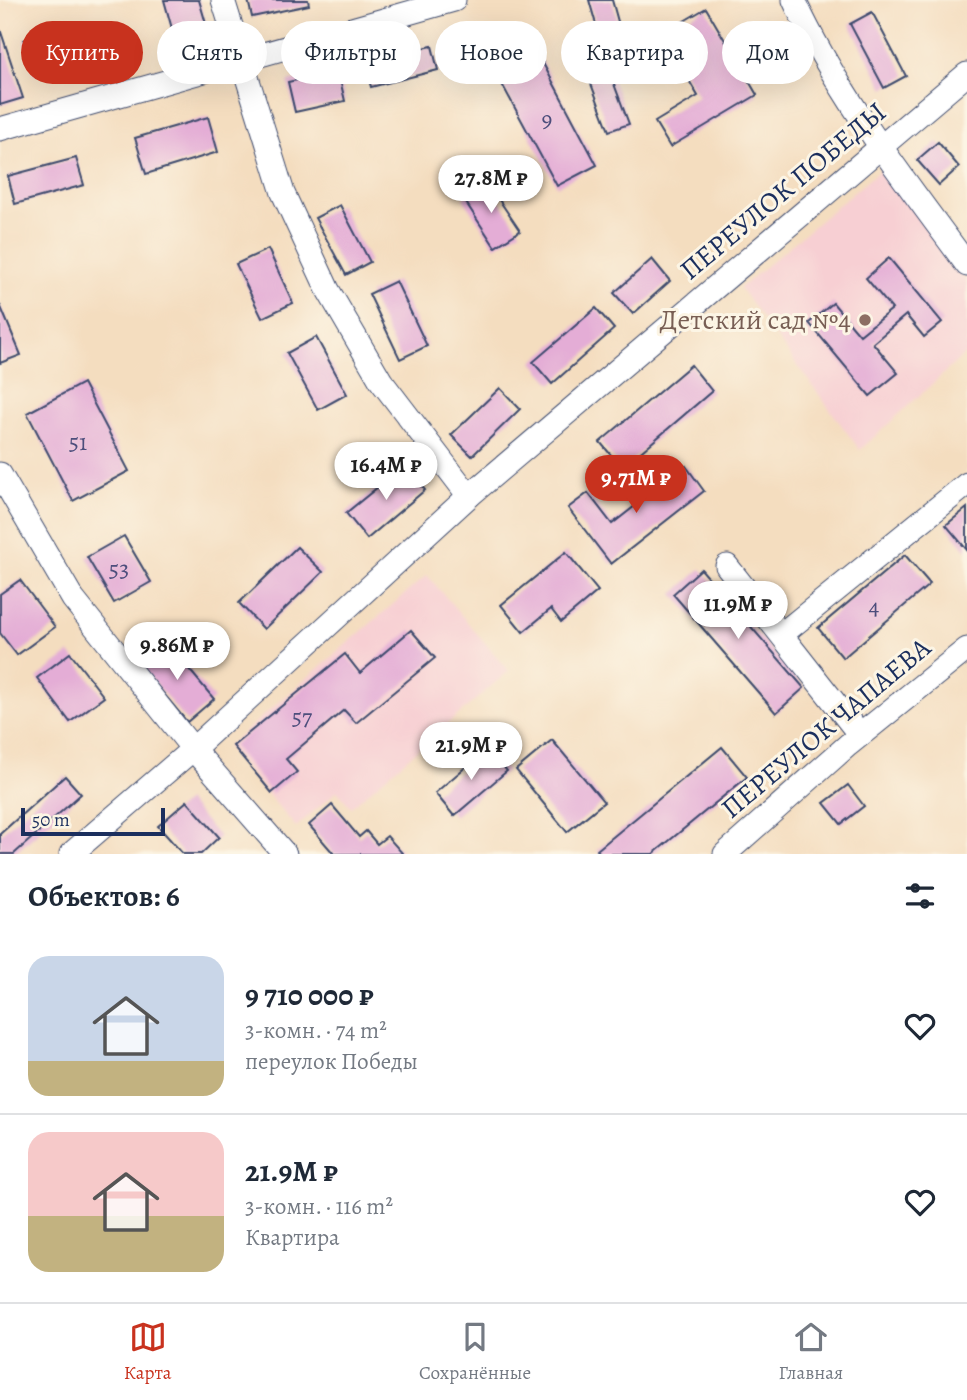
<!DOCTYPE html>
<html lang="ru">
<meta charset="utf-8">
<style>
:root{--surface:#fff;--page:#f2f2f3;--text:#1f2937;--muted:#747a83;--line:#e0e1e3;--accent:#c8321e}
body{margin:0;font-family:Alegreya,serif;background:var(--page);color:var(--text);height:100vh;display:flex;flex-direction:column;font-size:26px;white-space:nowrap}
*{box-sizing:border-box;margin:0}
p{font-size:23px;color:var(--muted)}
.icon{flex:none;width:38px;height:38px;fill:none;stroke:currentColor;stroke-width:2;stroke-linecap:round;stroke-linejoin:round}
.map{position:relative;height:854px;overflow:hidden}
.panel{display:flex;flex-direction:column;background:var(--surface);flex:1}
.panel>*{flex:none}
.guide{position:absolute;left:21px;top:21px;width:926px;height:63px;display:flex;gap:14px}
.scale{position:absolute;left:21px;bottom:18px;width:144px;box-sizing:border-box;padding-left:7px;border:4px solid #1b2f5e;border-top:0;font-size:19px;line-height:24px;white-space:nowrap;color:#1b2f5e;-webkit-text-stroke:5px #fcf5e5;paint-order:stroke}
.price{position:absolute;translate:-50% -60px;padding:0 16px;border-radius:24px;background:#fff;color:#222;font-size:23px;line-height:46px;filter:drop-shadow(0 2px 4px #0008)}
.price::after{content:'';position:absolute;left:50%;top:42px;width:21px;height:16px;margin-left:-10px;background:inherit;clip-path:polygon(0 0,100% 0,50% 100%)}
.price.active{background:var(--accent);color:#fff}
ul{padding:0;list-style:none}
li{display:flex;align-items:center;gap:21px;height:175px;padding:0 28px}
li+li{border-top:2px solid var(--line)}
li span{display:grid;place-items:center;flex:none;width:196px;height:140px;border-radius:21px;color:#555}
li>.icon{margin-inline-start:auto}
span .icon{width:84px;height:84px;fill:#fffc;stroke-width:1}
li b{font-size:30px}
h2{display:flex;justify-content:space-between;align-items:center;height:84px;padding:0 28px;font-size:30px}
.tag{padding:0 24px;border-radius:32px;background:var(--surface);box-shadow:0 7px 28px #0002;font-size:24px;line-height:63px}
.tag.active{background:var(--accent);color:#fff}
.tabs{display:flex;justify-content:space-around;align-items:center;height:98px;border-top:2px solid var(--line);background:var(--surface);font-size:19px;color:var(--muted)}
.tabs a{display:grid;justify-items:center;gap:4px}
.tabs .active{color:var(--accent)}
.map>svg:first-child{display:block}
.built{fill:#f7cfd3}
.building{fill:#e4add6}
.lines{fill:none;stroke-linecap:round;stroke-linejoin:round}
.minor-casing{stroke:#3c496d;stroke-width:25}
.minor{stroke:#fff;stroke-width:23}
.education-dot{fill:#8d6e63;stroke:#fcf5e5;stroke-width:2.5}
.labels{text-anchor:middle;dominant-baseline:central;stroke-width:6;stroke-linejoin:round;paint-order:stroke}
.number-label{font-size:24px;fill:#4d4e7c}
.street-label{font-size:28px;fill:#1b2f5e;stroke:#fcf5e5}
.education-label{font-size:28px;fill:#785e54;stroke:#fcf5e5;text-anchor:end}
</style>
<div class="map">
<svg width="967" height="854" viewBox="0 0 967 854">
<rect width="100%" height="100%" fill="#fcf5e5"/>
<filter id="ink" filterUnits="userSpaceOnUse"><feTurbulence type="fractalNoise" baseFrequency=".0143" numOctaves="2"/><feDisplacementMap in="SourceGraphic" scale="14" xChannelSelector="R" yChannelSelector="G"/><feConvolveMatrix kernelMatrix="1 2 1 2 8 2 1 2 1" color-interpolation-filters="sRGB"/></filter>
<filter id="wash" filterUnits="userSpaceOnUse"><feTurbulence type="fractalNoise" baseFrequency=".00686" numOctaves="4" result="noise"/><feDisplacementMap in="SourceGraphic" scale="28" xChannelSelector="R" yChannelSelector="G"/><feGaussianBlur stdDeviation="1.57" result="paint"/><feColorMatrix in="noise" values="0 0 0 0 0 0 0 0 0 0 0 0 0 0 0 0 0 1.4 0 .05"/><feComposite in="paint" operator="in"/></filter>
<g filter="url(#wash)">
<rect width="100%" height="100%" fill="#f4ddbf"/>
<g class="built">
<polygon points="886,165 967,282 967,352 860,450 740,288"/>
<polygon points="427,575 509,671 351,807 337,791 296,827 227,747"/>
</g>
<g id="blocks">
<g class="building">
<polygon points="164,0 199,0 209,34 176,43"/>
<polygon points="248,0 308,0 309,5 252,17"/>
<polygon points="589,0 612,0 622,36 601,42"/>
<polygon points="706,8 757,95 670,147 655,122 698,96 662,34"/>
<polygon points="872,12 906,76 884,88 850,24"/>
<polygon points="68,28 78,62 34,75 24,40"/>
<polygon points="0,29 23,98 0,105"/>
<polygon points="432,46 438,70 371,87 364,62"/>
<polygon points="537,52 597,165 557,186 496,73"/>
<polygon points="605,60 629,124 609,131 585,68"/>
<polygon points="338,71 345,101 295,112 288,82"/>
<polygon points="208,117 218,152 146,174 135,138"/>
<polygon points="938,142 959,167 939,185 917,160"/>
<polygon points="76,158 84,185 15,204 8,176"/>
<polygon points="487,182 520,231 495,247 463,198"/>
<polygon points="340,205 370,262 346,275 315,218"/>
<polygon points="268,249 293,303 262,318 236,264"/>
<polygon points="889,258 942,322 924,337 906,315 873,343 898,373 870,396 809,323 833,303 860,335 892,309 866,278"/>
<polygon points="652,259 670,281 633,314 614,293"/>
<polygon points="396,281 427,346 400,359 369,294"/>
<polygon points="0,305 21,355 0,363"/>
<polygon points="596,308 614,329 552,384 533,362"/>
<polygon points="316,337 347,394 318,410 287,353"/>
<polygon points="691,365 712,391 622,468 600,442"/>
<polygon points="83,383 129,471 73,501 27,413"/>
<polygon points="500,388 520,409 472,456 451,435"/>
<polygon points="405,465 425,490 367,539 346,513"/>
<polygon points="686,466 704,491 611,564 568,508 588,493 612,524"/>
<polygon points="967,508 967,550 946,525"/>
<polygon points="124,536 151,582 114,603 87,557"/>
<polygon points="297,547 323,572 264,629 239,603"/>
<polygon points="566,552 598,591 561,622 551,609 523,632 501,605"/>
<polygon points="905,555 930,584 843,658 818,628"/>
<polygon points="701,569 804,688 776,713 673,594"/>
<polygon points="20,580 55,627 17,655 0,633 0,594"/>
<polygon points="411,630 435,658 356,723 344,710 286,759 297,772 272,793 233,746 345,654 360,673"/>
<polygon points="167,643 214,699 187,722 140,665"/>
<polygon points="70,653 104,697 70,722 37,678"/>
<polygon points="552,740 604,802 567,832 516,770"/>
<polygon points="722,747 747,777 653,854 601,854 597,850"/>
<polygon points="488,748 507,771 454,816 435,793"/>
<polygon points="65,776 81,794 14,854 0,854 0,834"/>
<polygon points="848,785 864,806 841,824 824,803"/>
<polygon points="187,801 219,837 201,854 183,854 158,826"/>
<polygon points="332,805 359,837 366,831 377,844 387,836 403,854 334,854 309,825"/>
</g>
</g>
</g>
<g filter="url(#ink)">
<use href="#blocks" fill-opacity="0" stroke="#3c496d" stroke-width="2"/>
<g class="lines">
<g class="minor-casing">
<g id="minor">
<polyline points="223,0 283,193 328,290 381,381 469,496"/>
<path d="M794 0C838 96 905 180 967 265"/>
<polyline points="0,129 454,0"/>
<polyline points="0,474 73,599 193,749 285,854"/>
<polyline points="727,566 860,735"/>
<polyline points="782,634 967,484"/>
<polyline points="71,854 193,749 469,496 967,74"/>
<polyline points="725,854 848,745 967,649"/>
</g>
</g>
<use href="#minor" class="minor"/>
</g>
</g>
<circle class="education-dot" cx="865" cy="320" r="7"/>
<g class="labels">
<g class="number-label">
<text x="547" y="119">9</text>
<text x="78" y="442">51</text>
<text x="119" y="569">53</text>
<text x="874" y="606">4</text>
<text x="302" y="717">57</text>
</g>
<g class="street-label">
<text transform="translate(783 191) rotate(-40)">ПЕРЕУЛОК ПОБЕДЫ</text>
<text transform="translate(826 728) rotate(-40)">ПЕРЕУЛОК ЧАПАЕВА</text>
</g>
<g class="education-label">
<text x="851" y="320">Детский сад №4</text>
</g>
</g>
</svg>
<div class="scale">50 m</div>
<b class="price" style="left:491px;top:215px">27.8M ₽</b>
<b class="price" style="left:386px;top:502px">16.4M ₽</b>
<b class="price active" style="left:636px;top:515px">9.71M ₽</b>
<b class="price" style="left:738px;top:641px">11.9M ₽</b>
<b class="price" style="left:177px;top:682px">9.86M ₽</b>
<b class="price" style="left:471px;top:782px">21.9M ₽</b>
<div class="guide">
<a class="tag active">Купить</a>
<a class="tag">Снять</a>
<a class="tag">Фильтры</a>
<a class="tag">Новое</a>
<a class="tag">Квартира</a>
<a class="tag">Дом</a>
</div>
</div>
<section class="panel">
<h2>Объектов: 6<svg class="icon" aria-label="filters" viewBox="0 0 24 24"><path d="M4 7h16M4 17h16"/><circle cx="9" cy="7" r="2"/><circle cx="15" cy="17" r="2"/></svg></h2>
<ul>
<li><span style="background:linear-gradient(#c9d6e8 75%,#c2b280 0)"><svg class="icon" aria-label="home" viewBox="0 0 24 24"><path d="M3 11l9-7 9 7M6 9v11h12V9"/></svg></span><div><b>9 710 000 ₽</b><p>3-комн. · 74 m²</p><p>переулок Победы</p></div><svg class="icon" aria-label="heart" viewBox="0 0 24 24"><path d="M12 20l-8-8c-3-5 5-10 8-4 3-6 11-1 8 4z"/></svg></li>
<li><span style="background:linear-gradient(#f6c9c9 60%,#c2b280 0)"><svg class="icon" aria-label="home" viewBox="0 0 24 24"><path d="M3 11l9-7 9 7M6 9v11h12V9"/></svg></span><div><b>21.9M ₽</b><p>3-комн. · 116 m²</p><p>Квартира</p></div><svg class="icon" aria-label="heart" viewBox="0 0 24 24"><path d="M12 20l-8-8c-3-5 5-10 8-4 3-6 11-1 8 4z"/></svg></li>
</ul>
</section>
<nav class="tabs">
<a class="active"><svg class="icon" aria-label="map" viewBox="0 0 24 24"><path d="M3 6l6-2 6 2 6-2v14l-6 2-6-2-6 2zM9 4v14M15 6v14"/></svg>Карта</a>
<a><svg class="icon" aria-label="saved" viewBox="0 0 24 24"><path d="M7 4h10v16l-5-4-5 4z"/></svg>Сохранённые</a>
<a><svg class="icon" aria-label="home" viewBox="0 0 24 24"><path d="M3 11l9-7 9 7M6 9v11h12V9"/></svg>Главная</a>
</nav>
